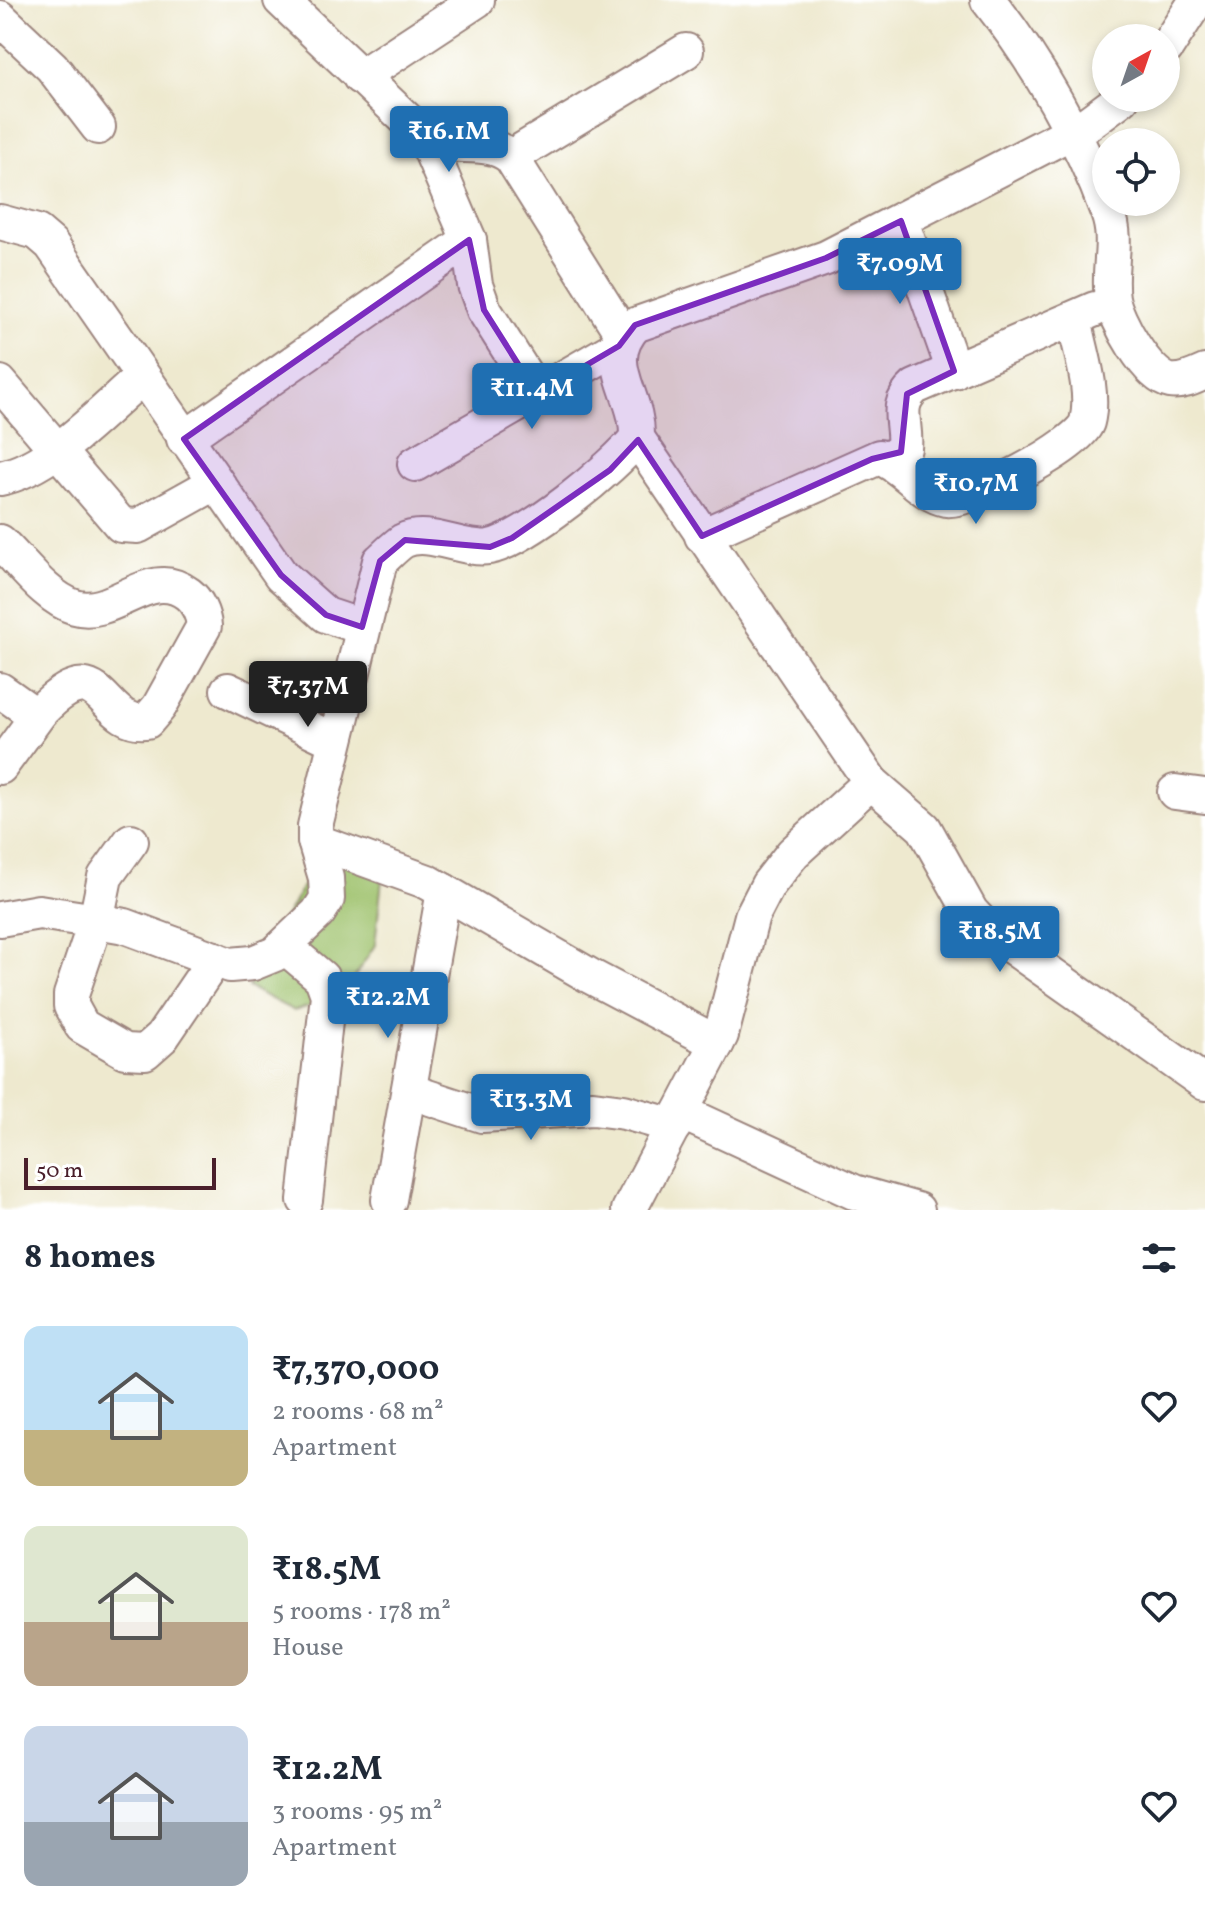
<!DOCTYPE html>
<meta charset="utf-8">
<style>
:root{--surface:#fff;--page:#f6f6f7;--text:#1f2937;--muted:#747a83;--accent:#1f6fb2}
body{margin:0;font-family:Vollkorn,serif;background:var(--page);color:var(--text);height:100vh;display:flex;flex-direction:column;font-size:30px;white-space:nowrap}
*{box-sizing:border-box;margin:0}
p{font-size:26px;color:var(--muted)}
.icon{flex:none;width:44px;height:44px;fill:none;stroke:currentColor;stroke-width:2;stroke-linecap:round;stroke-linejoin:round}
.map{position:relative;height:1210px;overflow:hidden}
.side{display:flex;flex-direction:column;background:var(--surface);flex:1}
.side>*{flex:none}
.needle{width:52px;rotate:40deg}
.buttons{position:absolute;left:1092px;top:24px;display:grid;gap:16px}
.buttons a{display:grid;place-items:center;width:88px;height:88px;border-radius:50%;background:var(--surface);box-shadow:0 4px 12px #0003;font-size:40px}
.scale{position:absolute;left:24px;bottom:20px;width:192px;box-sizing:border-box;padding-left:8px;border:4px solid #4a1f2b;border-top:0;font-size:22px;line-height:28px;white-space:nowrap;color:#4a1f2b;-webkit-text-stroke:6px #fff;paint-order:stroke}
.price{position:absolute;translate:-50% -68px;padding:0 18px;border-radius:8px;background:var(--accent);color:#fff;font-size:26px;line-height:52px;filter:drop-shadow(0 2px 4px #0008)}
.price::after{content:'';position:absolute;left:50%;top:48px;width:24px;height:18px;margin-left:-12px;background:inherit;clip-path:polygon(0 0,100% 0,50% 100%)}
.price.active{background:#222;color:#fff}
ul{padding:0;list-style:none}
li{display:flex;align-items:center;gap:24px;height:200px;padding:0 24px}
li span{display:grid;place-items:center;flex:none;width:224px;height:160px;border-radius:16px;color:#555}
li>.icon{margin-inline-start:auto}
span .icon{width:96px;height:96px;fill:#fffc;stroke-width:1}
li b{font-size:34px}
h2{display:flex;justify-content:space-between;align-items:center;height:96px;padding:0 24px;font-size:34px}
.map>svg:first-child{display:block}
.green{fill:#9dc16b;stroke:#74704b;stroke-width:2}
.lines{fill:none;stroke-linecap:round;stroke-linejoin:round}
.minor-casing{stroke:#9c847d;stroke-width:38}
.minor{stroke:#fff;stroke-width:34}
.marked{fill:#7b2cbf;fill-opacity:0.2;stroke:#7b2cbf;stroke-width:6;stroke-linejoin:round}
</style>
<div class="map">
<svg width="1205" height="1210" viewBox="0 0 1205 1210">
<rect width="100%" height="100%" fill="#fff"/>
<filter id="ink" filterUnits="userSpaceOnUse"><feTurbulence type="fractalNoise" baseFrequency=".0125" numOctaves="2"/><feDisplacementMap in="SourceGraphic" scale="16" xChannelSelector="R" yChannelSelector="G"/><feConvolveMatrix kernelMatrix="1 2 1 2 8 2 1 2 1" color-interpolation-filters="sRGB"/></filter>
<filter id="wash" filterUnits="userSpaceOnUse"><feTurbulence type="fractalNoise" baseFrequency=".006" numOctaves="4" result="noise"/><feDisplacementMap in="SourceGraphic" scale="32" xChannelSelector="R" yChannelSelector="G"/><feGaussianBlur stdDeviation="1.8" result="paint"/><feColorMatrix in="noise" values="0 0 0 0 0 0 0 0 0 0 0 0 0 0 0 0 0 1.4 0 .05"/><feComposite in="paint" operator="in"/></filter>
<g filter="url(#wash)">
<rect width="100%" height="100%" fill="#eee9cf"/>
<polygon class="green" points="320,853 382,879 375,945 342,997 294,1011 248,987"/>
</g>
<g filter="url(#ink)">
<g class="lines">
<g class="minor-casing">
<g id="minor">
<path d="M281 0 425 137C452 153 484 136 511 157L624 337"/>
<path d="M988 0C1037 62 1081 139 1108 213 1119 242 1107 269 1112 298 1116 320 1147 376 1170 381 1182 383 1194 377 1205 372"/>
<polyline points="0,18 52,67 98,127"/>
<polyline points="1166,48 1197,0"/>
<polyline points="360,77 477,0"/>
<polyline points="425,137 469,240 475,285 484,310 537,394"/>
<polyline points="511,157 686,51"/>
<polyline points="901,221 954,371"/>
<polyline points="0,222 37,232 51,244 281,575 326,615 362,627"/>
<polyline points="0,383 121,525 138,526 215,483"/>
<polyline points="184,439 469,240"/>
<path d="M888 460 904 448C907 423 893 406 915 387L1095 309"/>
<polyline points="415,464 619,346"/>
<path d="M0 478C50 469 103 410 142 377"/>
<path d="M702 536 879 457C904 466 920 494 946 499 968 504 1081 445 1087 422 1095 391 1080 350 1074 319"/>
<path d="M0 542C21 562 47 599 75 607 114 619 150 564 188 594 197 601 203 614 204 626L159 707 147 721C99 727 104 646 41 711L31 712 0 690"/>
<polyline points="228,690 335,741"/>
<polyline points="0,767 41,711"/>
<polyline points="871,782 924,828 971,912 987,929 1205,1083"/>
<polyline points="1175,792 1205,796"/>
<polyline points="131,841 105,877 96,921 71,995 71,1006 82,1026 125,1051 145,1052 162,1037 215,959"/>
<polyline points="315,841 428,882 590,976 717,1043"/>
<path d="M0 919 39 912 96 921 125 926 230 965 253 963 275 954 318 913 327 899 326 878 315 841V826L380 561C387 555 395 546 403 541 428 528 462 551 489 547 524 541 615 467 637 438"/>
<polyline points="284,946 322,978 328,995 305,1200"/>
<polyline points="409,1091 482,1115 593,1108 624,1112 674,1126"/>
<polyline points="681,1112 854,1192 917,1210"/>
<polyline points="389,1200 444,891"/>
<path d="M629 1210 721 1035 752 916 768 885 793 853 871 782 637 438C639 393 599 364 635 325L826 258 1087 124 1122 98"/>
</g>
</g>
<use href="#minor" class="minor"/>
</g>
</g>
<path class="marked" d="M901 221 954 371 907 394 901 452 872 459 702 536 638 440 610 470 512 538 490 547 405 540 380 561 362 627 326 615 281 575 184 439 469 240 484 310 537 394 619 346 635 325 826 258Z"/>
</svg>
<div class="buttons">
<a><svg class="needle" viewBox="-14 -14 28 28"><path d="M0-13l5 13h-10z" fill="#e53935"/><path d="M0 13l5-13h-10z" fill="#747a83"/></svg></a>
<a><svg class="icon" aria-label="locate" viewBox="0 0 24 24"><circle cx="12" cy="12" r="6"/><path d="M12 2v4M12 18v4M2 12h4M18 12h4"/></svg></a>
</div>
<div class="scale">50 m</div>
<b class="price" style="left:449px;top:174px">₹16.1M</b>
<b class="price" style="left:900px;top:306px">₹7.09M</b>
<b class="price" style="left:532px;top:431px">₹11.4M</b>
<b class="price" style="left:976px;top:526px">₹10.7M</b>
<b class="price active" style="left:308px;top:729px">₹7.37M</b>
<b class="price" style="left:1000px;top:974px">₹18.5M</b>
<b class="price" style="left:388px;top:1040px">₹12.2M</b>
<b class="price" style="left:531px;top:1142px">₹13.3M</b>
</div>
<section class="side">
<h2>8 homes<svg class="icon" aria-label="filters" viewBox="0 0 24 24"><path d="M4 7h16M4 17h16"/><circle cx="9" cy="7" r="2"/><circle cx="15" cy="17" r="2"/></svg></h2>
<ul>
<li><span style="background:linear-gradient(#bfe0f5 65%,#c2b280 0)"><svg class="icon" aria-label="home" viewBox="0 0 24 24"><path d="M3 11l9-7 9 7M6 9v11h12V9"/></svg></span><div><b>₹7,370,000</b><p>2 rooms · 68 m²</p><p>Apartment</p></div><svg class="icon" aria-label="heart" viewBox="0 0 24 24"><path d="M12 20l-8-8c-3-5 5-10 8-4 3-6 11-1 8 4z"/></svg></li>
<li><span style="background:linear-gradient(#dfe7d0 60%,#b9a48a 0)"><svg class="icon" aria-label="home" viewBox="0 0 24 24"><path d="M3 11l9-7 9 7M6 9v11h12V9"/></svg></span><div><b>₹18.5M</b><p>5 rooms · 178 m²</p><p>House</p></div><svg class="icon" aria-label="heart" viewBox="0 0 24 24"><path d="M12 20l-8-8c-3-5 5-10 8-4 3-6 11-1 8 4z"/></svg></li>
<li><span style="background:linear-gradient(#c9d6e8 60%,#9aa5b1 0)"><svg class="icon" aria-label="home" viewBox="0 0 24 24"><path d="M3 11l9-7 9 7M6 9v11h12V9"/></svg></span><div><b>₹12.2M</b><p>3 rooms · 95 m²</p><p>Apartment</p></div><svg class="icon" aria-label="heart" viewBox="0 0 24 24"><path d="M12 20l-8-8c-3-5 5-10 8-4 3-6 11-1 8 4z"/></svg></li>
</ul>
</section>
